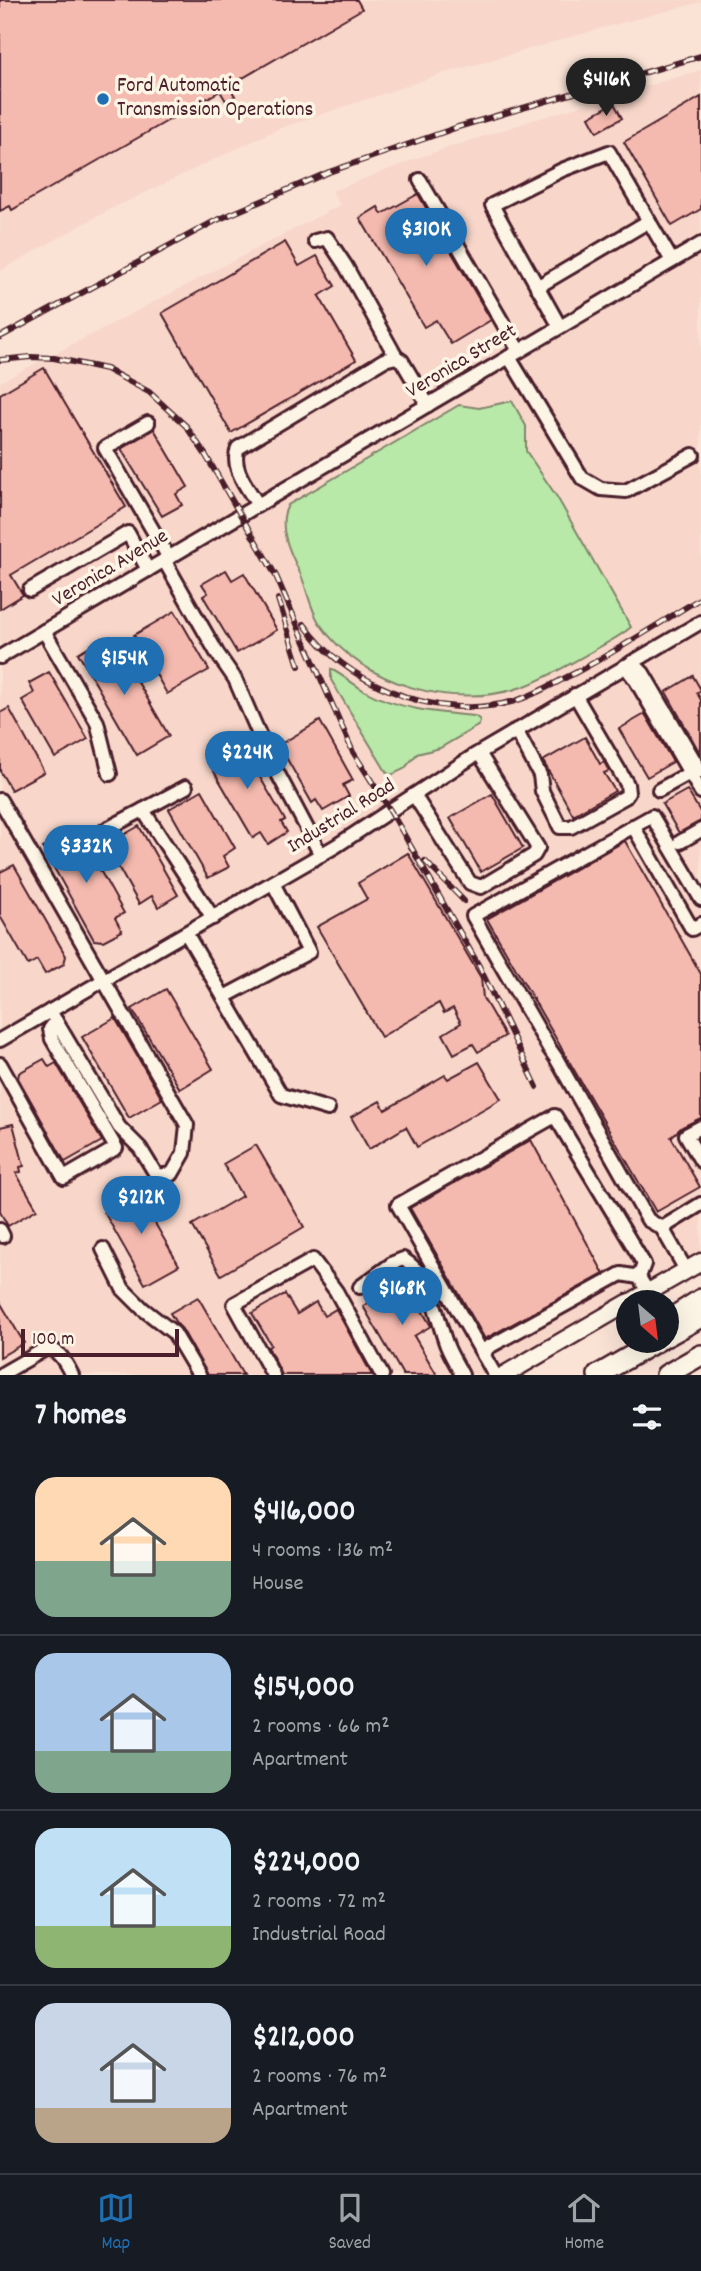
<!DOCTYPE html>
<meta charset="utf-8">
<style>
:root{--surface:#171b24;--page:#242831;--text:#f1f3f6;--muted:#9ea1a6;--line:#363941;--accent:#1f6fb2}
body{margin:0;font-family:Dekko,sans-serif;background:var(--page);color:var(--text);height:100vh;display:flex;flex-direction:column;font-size:26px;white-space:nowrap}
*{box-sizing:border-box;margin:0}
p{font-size:23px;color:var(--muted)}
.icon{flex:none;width:38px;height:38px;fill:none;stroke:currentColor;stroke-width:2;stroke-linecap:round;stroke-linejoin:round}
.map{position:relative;height:1375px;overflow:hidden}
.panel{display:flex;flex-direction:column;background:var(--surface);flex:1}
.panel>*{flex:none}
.needle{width:46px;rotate:152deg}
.fabs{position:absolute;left:616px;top:1290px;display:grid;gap:14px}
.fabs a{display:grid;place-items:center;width:63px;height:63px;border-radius:50%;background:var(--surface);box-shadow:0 7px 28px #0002;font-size:35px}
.scale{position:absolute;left:21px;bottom:18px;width:158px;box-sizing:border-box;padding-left:7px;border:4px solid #4a1f2b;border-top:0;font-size:19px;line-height:24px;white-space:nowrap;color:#4a1f2b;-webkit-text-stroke:5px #fcf5e5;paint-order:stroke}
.price{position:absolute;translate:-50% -60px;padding:0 16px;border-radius:24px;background:var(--accent);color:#fff;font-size:23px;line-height:46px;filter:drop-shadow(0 2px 4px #0008)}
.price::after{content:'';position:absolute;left:50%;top:42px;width:21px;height:16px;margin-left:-10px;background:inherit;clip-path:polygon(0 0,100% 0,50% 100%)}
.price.active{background:#222;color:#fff}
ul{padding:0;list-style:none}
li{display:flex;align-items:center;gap:21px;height:175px;padding:0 35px}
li+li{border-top:2px solid var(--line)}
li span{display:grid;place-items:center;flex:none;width:196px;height:140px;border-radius:21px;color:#555}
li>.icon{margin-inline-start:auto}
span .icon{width:84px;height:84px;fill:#fffc;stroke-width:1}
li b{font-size:30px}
h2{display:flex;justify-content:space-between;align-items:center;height:84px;padding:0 35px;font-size:30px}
.tabs{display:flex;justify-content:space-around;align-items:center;height:98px;border-top:2px solid var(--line);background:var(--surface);font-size:19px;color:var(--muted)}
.tabs a{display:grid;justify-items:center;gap:4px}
.tabs .active{color:var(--accent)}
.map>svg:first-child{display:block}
.built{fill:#f8d7ca}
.green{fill:#b8e9a9;stroke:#81846a;stroke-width:2}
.building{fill:#f5baaf;stroke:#4a1f2b;stroke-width:2}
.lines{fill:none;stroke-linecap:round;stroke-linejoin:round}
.minor-casing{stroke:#4a1f2b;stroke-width:18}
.major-casing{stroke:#4a1f2b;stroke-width:21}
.highway-casing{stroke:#4a1f2b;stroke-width:24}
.minor{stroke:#fcf5e5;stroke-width:12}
.major{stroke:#fcf5e5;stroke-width:16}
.highway{stroke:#fcf5e5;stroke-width:19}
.rail-casing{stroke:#4a1f2b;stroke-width:6}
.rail{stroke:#fcf5e5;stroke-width:3.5;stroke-dasharray:10;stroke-linecap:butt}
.poi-dot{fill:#1f6fb2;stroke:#fcf5e5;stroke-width:2.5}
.labels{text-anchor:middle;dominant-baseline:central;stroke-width:7;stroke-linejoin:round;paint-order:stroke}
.poi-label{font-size:21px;fill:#4a1f2b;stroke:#fcf5e5;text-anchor:start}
.street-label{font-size:21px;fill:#4a1f2b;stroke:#fcf5e5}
</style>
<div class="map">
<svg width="701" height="1375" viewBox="0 0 701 1375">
<rect width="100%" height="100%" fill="#fae3d5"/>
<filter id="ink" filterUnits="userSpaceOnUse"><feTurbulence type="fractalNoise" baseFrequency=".0143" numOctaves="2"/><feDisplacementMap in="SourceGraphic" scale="14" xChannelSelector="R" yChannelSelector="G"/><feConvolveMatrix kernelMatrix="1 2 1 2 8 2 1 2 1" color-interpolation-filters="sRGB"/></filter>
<g filter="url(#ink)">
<g class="built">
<polygon points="0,0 701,0 701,2 599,29 439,75 278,129 107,211 0,271"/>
<polygon points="701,70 701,1256 494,1375 0,1375 0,382 340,205 332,191 423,156 533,120"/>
</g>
<g class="green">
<path d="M512 401 526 426V451L557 497 631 627C620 637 604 644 591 652 570 664 548 677 525 686 456 711 362 686 320 624 311 611 307 590 301 575 291 555 276 526 288 505L459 405 479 408Z"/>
<path d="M331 669C342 675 352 683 363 690 396 709 438 713 475 716L480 720 479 725 440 748 417 754 404 769 391 775 387 773 331 680Z"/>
</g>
<g class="building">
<polygon points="0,0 357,0 362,9 229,86 235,96 226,101 220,91 29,200 12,210 10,206 0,211"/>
<polygon points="701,97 701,209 672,226 624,142"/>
<polygon points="614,103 622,118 597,132 589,117"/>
<polygon points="418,194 491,320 451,344 436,320 424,327 360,218 378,207 382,214"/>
<polygon points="285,242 299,266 317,256 335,286 319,296 356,360 231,433 162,313"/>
<polygon points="44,368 126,507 11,575 23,595 0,609 0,394"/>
<polygon points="154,429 188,487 176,494 182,505 162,516 121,449"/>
<polygon points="226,570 232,580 244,573 277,630 237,653 203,596 208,593 202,584"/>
<polygon points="175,611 209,670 167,694 134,635"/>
<polygon points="98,641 105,653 117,646 169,736 137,755 78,653"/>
<polygon points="49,672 88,739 55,758 22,700 34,693 29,683"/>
<polygon points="693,676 701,690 697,693 701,700 701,755 666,692"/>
<polygon points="9,708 44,772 11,790 0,771 0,713"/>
<polygon points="645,714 673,762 647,777 619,729"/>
<polygon points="320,721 353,780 343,785 349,796 323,811 316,800 312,803 279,745"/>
<polygon points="585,737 600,764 604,762 609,771 604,773 615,791 573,815 543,761"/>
<polygon points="237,738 285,820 281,822 287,832 268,844 261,833 253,838 205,756"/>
<polygon points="202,790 235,848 223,856 229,867 208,878 169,809"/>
<polygon points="687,790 701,813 701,821 679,833 662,804"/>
<polygon points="492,794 523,848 481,872 450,818"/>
<polygon points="139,826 178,895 158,907 152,896 139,904 106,845"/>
<polygon points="77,829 124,913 115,918 122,931 103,941 94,940 43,848"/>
<polygon points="625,841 701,974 701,1118 682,1127 671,1137 700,1187 656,1212 487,919"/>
<polygon points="408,853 481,978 483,998 505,1036 478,1052 473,1044 454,1054 443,1034 461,1023 453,1008 444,1013 439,1003 381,1037 317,927 367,899 358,883"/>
<polygon points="14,865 66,956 64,964 45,974 37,960 28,965 0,916 0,872"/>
<polygon points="166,989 213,1069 180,1089 132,1009"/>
<polygon points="115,1018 162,1099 129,1118 82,1037"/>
<polygon points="44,1059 49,1067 56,1063 102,1141 65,1162 18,1078 19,1073"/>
<polygon points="479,1062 501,1099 417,1147 406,1127 369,1149 351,1117 380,1101 385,1110 445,1075 448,1079"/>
<polygon points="13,1124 24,1166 20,1167 21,1172 16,1173 37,1209 8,1226 0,1212 0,1127"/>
<polygon points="531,1140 604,1274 485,1339 410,1208"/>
<polygon points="256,1145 304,1227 221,1275 192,1225 242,1196 223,1164"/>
<polygon points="133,1185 179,1265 145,1284 104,1212 120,1203 115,1195"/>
<polygon points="411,1278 423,1298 417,1302 431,1326 414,1336 437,1375 403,1375 363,1306"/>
<polygon points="285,1294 297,1314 316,1302 324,1316 336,1309 372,1375 282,1375 268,1347 271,1345 252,1313"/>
<polygon points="198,1297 243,1375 208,1375 182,1329 176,1323 170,1313"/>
<polygon points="0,1302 24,1343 0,1357"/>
</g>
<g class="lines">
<g class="minor-casing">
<g id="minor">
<polyline points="420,180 519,351"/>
<polyline points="315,241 327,238 345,265 396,357"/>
<polyline points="537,287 649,221"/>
<polyline points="560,327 492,205 562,170 609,152 672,261"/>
<polyline points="509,357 582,478 601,489 626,491 693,455"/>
<polyline points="148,423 105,448 169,558"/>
<path d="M258 505C248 488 230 468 238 448L384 360 396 357 402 361 428 405"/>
<polyline points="164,560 217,653 235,679 269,757 321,855"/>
<polyline points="30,590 128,533 148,570"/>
<polyline points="44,631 97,722 110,774"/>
<polyline points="0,657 701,244"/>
<polyline points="632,662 643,673 701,772"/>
<polyline points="625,666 635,679 701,792"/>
<polyline points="516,730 540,775 542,791 560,827 571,827 625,797 628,793 627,784 575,695"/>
<polyline points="186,787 143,810 213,918"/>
<polyline points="659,790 690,773"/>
<polyline points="414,795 470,883 481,887 534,855 538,848 479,753"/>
<polyline points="0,800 187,1125 184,1153 172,1174 157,1176 140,1148 119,1127 50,1011"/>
<polyline points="633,826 692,929 701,924"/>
<polyline points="105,830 143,810"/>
<polyline points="680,842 701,830"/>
<polyline points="186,933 281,1095 328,1109"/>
<polyline points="224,997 309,952 273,883"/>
<polyline points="0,1040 336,846 472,757 701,622"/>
<polyline points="0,1064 64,1178 116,1148 52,1039 50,1029 56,1021"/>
<polyline points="701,1127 686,1135 701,1161"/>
<polyline points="662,1228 648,1220 556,1058 549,1048 473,916 652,816 701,899"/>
<polyline points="0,1230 3,1236"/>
<polyline points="103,1249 123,1289 143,1309 174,1333 199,1375"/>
<polyline points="686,1270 662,1228 701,1204"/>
<path d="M360 1287 393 1263 403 1259C434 1278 435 1316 447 1346 451 1356 457 1365 462 1375"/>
<polyline points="484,1356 398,1205 555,1116 644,1264 639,1277 648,1292"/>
<path d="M0 1375 47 1348C60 1350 66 1364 72 1375"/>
<polyline points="273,1375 234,1304 313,1260 336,1291 382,1375"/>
<polyline points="495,1375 484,1356 487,1348 621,1274 639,1277"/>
</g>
</g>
<g class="major-casing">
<g id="major">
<polyline points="631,1302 701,1262"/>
<polyline points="504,1375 628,1303"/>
</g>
</g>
<g class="highway-casing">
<g id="highway">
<polyline points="667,1321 701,1299"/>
<polyline points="667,1336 701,1317"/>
<polyline points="598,1375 659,1340"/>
<polyline points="666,1375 701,1355"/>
</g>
</g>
<use href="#minor" class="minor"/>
<use href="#major" class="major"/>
<use href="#highway" class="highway"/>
<g class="rail-casing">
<g id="rail">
<polyline points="0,337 215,221 329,172 458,127 701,56"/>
<polyline points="0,360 31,357 54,358 106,369 149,392 186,426 205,454 276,576 353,752 390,810 479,966 537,1087"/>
<polyline points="278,599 299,666"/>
<path d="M304 624C325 654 356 677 391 691 430 708 474 712 515 701 535 695 555 683 573 674 617 651 658 624 701 598"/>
<polyline points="425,861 464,901"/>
</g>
</g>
<use href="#rail" class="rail"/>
</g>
</g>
<circle class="poi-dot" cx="103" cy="99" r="7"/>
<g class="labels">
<g class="poi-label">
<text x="117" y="87">Ford Automatic<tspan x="117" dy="24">Transmission Operations</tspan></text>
</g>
<g class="street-label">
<text transform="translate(462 362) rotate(-31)">Veronica Street</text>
<text transform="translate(111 569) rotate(-31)">Veronica Avenue</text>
<text transform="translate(342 817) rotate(-32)">Industrial Road</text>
</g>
</g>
</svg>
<div class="fabs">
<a><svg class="needle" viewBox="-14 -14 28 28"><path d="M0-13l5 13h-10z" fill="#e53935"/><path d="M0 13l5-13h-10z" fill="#9ea1a6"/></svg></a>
</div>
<div class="scale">100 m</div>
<b class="price active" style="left:606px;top:118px">$416K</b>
<b class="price" style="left:426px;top:268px">$310K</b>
<b class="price" style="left:124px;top:697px">$154K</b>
<b class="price" style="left:247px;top:791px">$224K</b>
<b class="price" style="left:86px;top:885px">$332K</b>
<b class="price" style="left:141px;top:1236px">$212K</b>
<b class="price" style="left:402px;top:1327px">$168K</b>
</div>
<section class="panel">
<h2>7 homes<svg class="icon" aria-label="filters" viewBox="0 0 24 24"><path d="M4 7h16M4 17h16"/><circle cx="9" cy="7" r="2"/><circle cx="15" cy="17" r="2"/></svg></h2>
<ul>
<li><span style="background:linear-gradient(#ffd9b3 60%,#7fa58c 0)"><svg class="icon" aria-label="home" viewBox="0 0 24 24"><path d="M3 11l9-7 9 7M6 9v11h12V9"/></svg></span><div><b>$416,000</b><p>4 rooms · 136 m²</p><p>House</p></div></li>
<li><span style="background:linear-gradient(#a9c7e8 70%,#7fa58c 0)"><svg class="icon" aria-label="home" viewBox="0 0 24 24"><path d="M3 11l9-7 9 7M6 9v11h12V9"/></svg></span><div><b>$154,000</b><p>2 rooms · 66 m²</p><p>Apartment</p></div></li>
<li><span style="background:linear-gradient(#bfe0f5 70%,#8fb573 0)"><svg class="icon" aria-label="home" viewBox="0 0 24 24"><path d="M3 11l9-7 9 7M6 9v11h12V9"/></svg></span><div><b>$224,000</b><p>2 rooms · 72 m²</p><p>Industrial Road</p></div></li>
<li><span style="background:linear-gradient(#c9d6e8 75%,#b9a48a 0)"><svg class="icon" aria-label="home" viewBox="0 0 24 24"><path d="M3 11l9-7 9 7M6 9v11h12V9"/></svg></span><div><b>$212,000</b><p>2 rooms · 76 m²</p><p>Apartment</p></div></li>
</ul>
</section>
<nav class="tabs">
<a class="active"><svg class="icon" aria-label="map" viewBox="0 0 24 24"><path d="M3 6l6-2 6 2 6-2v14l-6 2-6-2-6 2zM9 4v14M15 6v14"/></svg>Map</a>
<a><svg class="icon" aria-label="saved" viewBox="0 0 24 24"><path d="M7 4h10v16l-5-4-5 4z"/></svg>Saved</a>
<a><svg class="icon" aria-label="home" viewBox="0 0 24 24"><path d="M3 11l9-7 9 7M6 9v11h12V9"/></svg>Home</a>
</nav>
